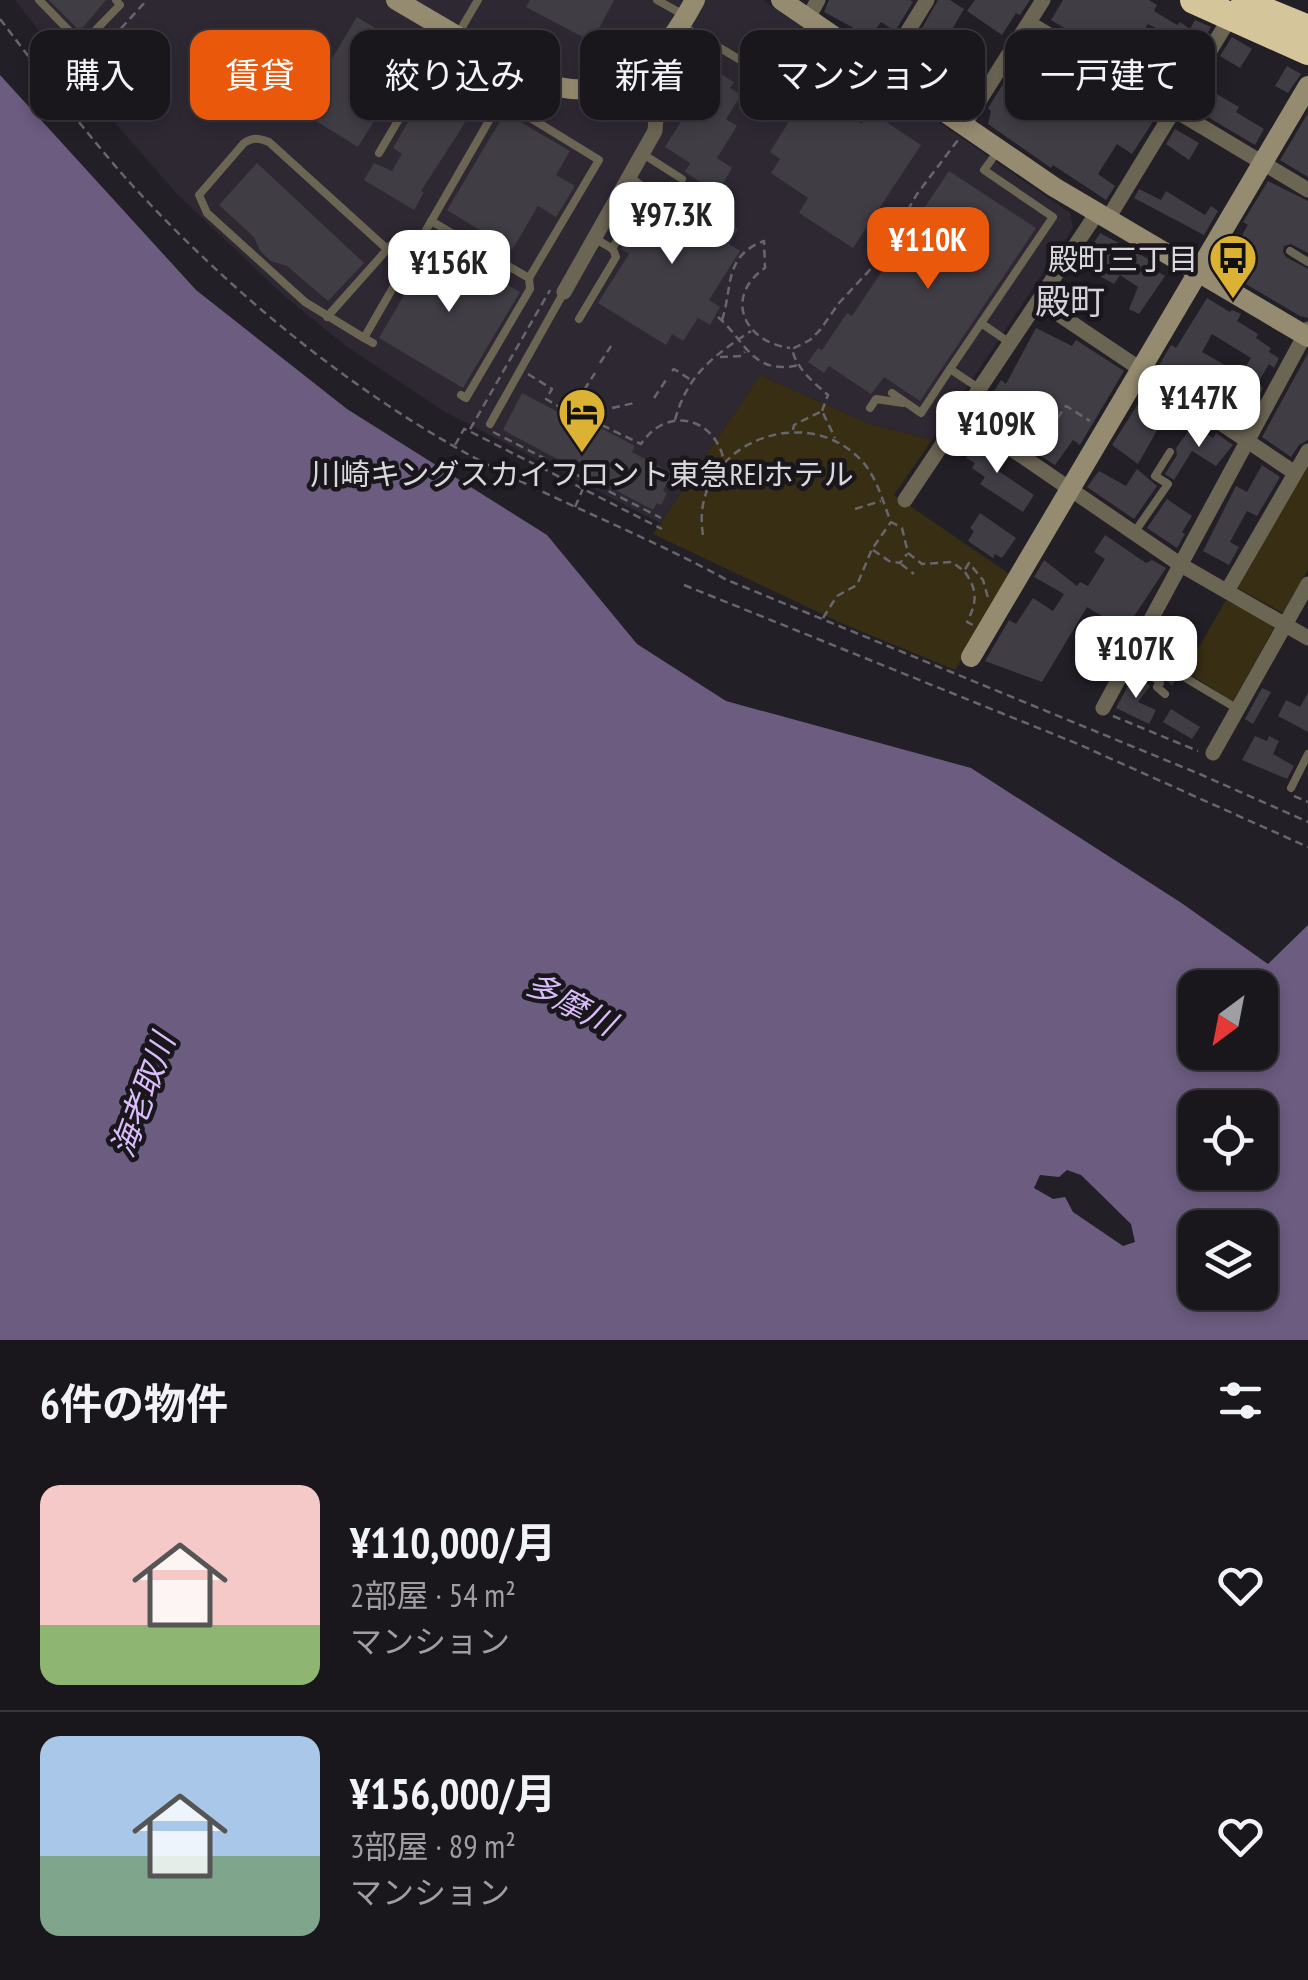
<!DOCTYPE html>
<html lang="ja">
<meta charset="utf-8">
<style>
:root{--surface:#1a171c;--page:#232025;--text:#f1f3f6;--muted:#9f9fa3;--line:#38363b;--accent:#ea580c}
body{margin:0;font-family:"PT Sans Narrow","Noto Sans JP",sans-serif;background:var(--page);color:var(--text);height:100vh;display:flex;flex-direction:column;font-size:38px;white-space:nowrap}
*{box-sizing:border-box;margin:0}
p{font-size:32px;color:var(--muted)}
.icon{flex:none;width:55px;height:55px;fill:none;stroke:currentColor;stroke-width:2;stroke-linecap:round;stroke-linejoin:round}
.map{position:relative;height:1340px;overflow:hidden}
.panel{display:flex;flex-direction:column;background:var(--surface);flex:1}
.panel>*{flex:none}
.top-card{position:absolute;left:30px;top:30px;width:1250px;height:90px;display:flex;gap:20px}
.needle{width:65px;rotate:212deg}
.buttons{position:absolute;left:1178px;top:970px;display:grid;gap:20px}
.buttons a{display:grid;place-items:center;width:100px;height:100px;border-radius:20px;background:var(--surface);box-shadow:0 5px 15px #0003,0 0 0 2px var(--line);font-size:50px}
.price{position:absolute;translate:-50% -85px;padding:0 22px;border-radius:20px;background:#fff;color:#222;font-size:32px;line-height:65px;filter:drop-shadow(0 2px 5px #0008)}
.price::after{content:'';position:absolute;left:50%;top:60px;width:30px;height:22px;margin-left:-15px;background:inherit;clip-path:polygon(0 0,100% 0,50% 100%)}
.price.active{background:var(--accent);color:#fff}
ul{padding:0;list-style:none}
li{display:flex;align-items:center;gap:30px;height:250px;padding:0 40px}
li+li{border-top:2px solid var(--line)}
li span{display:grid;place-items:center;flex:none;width:280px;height:200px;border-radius:20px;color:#555}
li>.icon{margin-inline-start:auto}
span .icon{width:120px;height:120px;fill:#fffc;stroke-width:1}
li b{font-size:42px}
h2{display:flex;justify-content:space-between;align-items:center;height:120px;padding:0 40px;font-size:42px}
.pill{padding:0 35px;border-radius:20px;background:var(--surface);box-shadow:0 5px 15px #0003,0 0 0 2px var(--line);font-size:35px;line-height:90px}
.pill.active{background:var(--accent);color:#fff}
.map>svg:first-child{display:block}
.built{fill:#2e2833}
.green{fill:#372e14}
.water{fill:#6c5c80;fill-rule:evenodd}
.building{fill:#403d45;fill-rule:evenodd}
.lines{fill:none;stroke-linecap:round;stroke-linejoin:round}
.path{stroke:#68666c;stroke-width:2.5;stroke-dasharray:8 5;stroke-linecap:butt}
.lane{stroke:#6b6554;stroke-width:8}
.street{stroke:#6b6554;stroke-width:15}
.secondary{stroke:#958b70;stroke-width:20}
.highway{stroke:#d5c59a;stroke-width:28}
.labels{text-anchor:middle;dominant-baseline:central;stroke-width:9;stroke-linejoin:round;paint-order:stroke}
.poi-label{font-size:30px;fill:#dad8dd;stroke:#19161c;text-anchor:end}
.water-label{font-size:32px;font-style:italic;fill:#d9bcfa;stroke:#19161c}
.quarter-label{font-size:35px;fill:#d5d1db;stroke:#19161c}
</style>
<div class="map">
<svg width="1308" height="1340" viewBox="0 0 1308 1340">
<rect width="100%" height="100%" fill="#221f26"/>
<polygon class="built" points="15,0 763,0 1070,213 1073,228 932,440 870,424 760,375 660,523 445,412 346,346 282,294 177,194 74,76"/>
<g class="green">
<polygon points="760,375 870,424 932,440 894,495 1011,575 955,670 841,623 653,534"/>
<polygon points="1308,460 1308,569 1283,613 1232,585"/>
<polygon points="1226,600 1275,626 1233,702 1185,671"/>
</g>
<path class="water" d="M0 75 196 290 347 409 547 535 637 644 726 701 971 768 1180 902 1268 964 1308 925V1340H0ZM1195 988H1260V1052H1195ZM1195 1108H1260V1172H1195ZM1067 1170 1081 1175 1131 1224 1135 1242 1123 1246 1073 1212 1065 1197 1053 1199 1034 1188 1040 1175 1059 1177ZM1195 1228H1260V1292H1195Z"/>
<g class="building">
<polygon points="49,0 106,0 80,31"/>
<polygon points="530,0 614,0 592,42 526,7"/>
<polygon points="829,0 910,0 913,2 895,31 881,22 867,42 852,27 824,12"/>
<polygon points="938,0 950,0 964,9 950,33 959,39 952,52 973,65 969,75 979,81 962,107 901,65"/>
<polygon points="975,0 1030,0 1020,15 1016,13 1002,35 967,11"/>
<polygon points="1063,0 1149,0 1157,5 1154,11 1177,25 1180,22 1190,29 1195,20 1211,27 1198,49 1148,24 1133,47 1178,81 1170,94 1123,60 1121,65 1109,58 1115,47 1096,35 1088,42 1051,20"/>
<polygon points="357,17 416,53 358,147 300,111"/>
<polygon points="1232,37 1252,49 1240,68 1220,56"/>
<polygon points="775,38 801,55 797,61 853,98 843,112 862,124 870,111 921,145 853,248 799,213 808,198 771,173 780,159 770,152 788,123 770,111 780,97 767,88 773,79 763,72 767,66 760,61"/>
<polygon points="1046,46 1096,76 1084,96 1106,110 1108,107 1123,117 1129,108 1140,116 1143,110 1156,117 1132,154 1117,144 1098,174 1115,186 1106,200 1053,165 1051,168 988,124 991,111 988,108 1007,78 1012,81 1014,78 1030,88 1044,67 1036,62"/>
<polygon points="1287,66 1301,74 1288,93 1275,86"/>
<polygon points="714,70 734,82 730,88 741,95 726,119 737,126 717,158 732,168 717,193 685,172 690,163 665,147"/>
<polygon points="1203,86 1239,107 1236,112 1264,129 1255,145 1191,107"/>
<polygon points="425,93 468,118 421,191 424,192 414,210 364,180 374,163 392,171 402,154 393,148"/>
<polygon points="505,113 570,151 556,175 575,186 556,217 538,206 512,250 447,210"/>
<polygon points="1308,113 1308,177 1280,160"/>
<polygon points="1175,129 1199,143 1189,160 1166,144"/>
<polygon points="257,163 364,263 328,301 287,266 271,261 260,251 254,237 219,205"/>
<polygon points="949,171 1036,228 920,401 884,377 871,394 829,366 824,373 808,362 818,348 822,350 847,313 852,316"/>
<polygon points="1268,181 1308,201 1308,253 1291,244 1284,246 1283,252 1286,257 1308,269 1308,318 1300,316 1222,270 1248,225 1243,222"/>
<polygon points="663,182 738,229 729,244 740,251 709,300 720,307 710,325 698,318 683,341 672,334 666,345 598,303 629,254 621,249"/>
<polygon points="1139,189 1161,200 1166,191 1205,215 1211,206 1218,211 1204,235 1134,198"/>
<polygon points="1100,233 1150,260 1147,265 1165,276 1139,314 1129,309 1138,287 1120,275 1114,284 1080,265"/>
<polygon points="435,242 520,292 463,388 379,338"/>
<path d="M1207 298 1230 312 1232 310 1241 314 1237 321 1258 334 1256 338 1271 348 1269 352 1279 358 1274 368 1269 364 1257 384 1263 388 1243 425 1158 367 1171 345 1176 348ZM1212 334 1251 358 1241 374 1202 352Z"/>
<polygon points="1036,328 1072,346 1076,340 1124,371 1080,445 1073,440 1055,465 1041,456 1046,448 1011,425 1006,432 980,413 1001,380 1006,384"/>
<polygon points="1308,353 1308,440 1299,445 1291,457 1262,437"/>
<polygon points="1148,388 1172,404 1138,464 1112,445"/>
<polygon points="522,393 560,413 563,408 635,446 632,452 672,473 663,491 667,493 661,505 657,503 653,510 503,430"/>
<polygon points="1193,425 1213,438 1216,433 1233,445 1216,466 1192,451 1174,480 1165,474 1177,455 1176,448"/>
<polygon points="970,434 1005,458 997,470 1034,495 1023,512 980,484 985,477 972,468 975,463 966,458 976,443 968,437"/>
<polygon points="1262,465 1280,477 1257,516 1247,511 1230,542 1239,547 1229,565 1203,551 1236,486 1247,492"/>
<polygon points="1137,469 1157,486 1134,519 1087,487 1099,471 1126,486"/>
<polygon points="1167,499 1192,516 1182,532 1185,534 1177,548 1147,528"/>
<polygon points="980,513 1016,538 1002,558 995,554 993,558 968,541 974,531 970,528"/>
<polygon points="1105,535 1146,563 1152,560 1166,568 1125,630 1087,607 1042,682 985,661 1009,620 1016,624 1033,598 1053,611 1064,594 1034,577 1044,560 1077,586 1080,582 1088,586 1105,559 1094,552"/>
<polygon points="1175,616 1193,625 1182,646 1192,652 1172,686 1163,676 1171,663 1147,650 1155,635 1163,639"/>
<polygon points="1135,673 1150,686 1138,702 1156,710 1149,724 1116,708"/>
<polygon points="1262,688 1271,692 1253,724 1245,719"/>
<polygon points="1308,693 1308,732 1278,716 1286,700 1300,707"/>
<polygon points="1171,709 1200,727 1192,739 1163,722"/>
<polygon points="1255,736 1267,741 1269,736 1279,741 1273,754 1294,766 1287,779 1242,760"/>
</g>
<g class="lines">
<g class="path">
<path d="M0 19C43 75 85 133 132 185 226 287 335 378 455 447 543 497 638 531 727 580L1202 775 1308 822"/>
<polyline points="63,98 72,82 147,0"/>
<path d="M718 317C745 340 752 376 799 365"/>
<path d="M722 320C733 288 723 256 764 241L765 268C723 297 744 342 790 348"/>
<polyline points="720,357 742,356 745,352"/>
<polyline points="600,363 611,346"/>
<polyline points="672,371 674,369 691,380"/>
<path d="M528 374 552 389 546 399 561 408 562 406 641 444C667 405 715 417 724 461"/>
<polyline points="584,390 595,373"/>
<polyline points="654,398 666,380"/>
<polyline points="612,408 634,403"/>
<polyline points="572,409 577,400"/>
<path d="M822 411 828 395C813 382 796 368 792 349L810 340 820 330 839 303 880 259 917 194 958 140"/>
<path d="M675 420C687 375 713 356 751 331"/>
<polyline points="793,430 794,425 822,411 835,438"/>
<polyline points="471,432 662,529"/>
<polyline points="493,432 661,518"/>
<polyline points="455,445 464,429 469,431 550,290"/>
<polyline points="1035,450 1066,406 1090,421"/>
<polyline points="575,507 589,475"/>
<polyline points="855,509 881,501"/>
<path d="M703 535C688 448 802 398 861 460 877 477 882 500 891 522L902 528 908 553 922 564 952 562 964 571 969 563 983 580 988 598"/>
<polyline points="873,550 889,561 900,563 907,554"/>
<polyline points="901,564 914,574"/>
<path d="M965 572C978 591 977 602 967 622L973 625"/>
<polyline points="684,585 1078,744 1308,847"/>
<polyline points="823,618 837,596 857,585 872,549 891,522"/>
<polyline points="1113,716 1198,751"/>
<polyline points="1294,796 1308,802"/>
</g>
<g class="lane">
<polyline points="39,0 82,44 120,5 116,0"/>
<polyline points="657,0 682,14"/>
<polyline points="681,25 754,68"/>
<polyline points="458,34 478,0"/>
<polyline points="501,100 599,160 529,278"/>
<polyline points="379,153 449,34"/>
<polyline points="643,154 682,179"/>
<polyline points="431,221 529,278 530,289 466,398 461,395"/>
<polyline points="612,249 647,190 630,177"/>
<polyline points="1290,251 1308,262"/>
<polyline points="327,317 392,244 422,237"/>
<polyline points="579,319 616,257 613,249 594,238"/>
<polyline points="981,323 1010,343"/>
<path d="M364 338 305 302 207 213 199 195 244 143C253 137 259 138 269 142L387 249"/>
<polyline points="373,343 364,338 517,72"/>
<polyline points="980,389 950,369 1053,217 984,170 998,151"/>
<polyline points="892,393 921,413 950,369"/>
<polyline points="870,408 876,399 903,403"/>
<polyline points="490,424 564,292"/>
<polyline points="1134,533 1168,484 1155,476 1170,452"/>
<polyline points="1134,651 1160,667 1154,677 1160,683 1157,687 1165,694"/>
<polyline points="1184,677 1236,708"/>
<polyline points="1291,788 1308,754"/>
</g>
<g class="street">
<polyline points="808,18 818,0"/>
<polyline points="1029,23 1308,190"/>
<polyline points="884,70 927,0"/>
<polyline points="964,125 1043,0"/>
<polyline points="1107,220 1231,16"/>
<polyline points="564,292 655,131 656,118 633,75"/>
<polyline points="1039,301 1295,473"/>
<polyline points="962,415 1181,565 1308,638"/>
<polyline points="905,500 1097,213"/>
<polyline points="1227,591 1308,451"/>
<polyline points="1103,708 1308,329"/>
<polyline points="1213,753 1308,584"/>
</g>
<g class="secondary">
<path d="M396 0 532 80C616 109 657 70 695 0"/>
<polyline points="781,0 1054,187 1308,337"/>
<polyline points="971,657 1308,86"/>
</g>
<g class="highway">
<polyline points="1194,0 1308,51"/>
<polyline points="1245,3 1308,29"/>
</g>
</g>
<defs>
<g id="bus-pin" transform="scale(2.5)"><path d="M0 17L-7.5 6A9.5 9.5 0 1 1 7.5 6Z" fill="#dbb233" stroke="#19161c"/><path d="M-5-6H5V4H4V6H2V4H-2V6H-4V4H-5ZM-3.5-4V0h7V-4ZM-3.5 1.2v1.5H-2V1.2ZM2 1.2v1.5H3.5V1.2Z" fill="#111"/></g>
<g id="hotel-pin" transform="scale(2.5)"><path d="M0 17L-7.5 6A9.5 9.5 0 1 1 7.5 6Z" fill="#dbb233" stroke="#19161c"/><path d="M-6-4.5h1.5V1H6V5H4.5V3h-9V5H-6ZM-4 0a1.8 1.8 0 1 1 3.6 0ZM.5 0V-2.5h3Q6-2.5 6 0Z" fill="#111"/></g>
</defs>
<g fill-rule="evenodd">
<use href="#bus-pin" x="1233" y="258"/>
<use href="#hotel-pin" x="582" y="412"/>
</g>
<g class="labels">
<g class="poi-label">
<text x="1198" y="258">殿町三丁目</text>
<text x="582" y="473" text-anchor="middle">川崎キングスカイフロント東急REIホテル</text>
</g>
<g class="water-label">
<text transform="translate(571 1003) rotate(28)">多摩川</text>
<text transform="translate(142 1095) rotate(-70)">海老取川</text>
</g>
<g class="quarter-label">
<text x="1070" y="301">殿町</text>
</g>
</g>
</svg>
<div class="buttons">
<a><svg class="needle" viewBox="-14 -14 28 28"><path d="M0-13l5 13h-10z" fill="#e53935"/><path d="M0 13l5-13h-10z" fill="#9f9fa3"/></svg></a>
<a><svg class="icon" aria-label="locate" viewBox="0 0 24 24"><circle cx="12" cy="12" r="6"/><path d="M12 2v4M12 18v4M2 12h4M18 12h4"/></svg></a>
<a><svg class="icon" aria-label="layers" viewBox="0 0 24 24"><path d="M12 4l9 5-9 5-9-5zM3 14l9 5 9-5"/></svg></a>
</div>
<b class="price" style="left:672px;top:267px">¥97.3K</b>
<b class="price active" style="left:928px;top:292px">¥110K</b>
<b class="price" style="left:449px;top:315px">¥156K</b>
<b class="price" style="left:1199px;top:450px">¥147K</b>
<b class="price" style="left:997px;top:476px">¥109K</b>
<b class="price" style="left:1136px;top:701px">¥107K</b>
<div class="top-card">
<a class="pill">購入</a>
<a class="pill active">賃貸</a>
<a class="pill">絞り込み</a>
<a class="pill">新着</a>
<a class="pill">マンション</a>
<a class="pill">一戸建て</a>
</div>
</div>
<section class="panel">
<h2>6件の物件<svg class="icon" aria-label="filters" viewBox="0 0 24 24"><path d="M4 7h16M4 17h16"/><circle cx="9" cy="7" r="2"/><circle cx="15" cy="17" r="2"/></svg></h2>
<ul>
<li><span style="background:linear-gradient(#f6c9c9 70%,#8fb573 0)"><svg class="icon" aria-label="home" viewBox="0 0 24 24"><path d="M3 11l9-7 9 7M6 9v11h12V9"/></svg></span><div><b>¥110,000/月</b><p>2部屋 · 54 m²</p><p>マンション</p></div><svg class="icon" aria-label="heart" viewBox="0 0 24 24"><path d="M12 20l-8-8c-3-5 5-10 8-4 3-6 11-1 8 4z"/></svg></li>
<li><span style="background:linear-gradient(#a9c7e8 60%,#7fa58c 0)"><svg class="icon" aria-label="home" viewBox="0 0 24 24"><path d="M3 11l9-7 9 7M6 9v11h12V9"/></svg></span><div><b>¥156,000/月</b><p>3部屋 · 89 m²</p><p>マンション</p></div><svg class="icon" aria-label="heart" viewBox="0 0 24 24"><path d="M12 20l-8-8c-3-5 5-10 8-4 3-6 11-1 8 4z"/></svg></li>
</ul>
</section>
